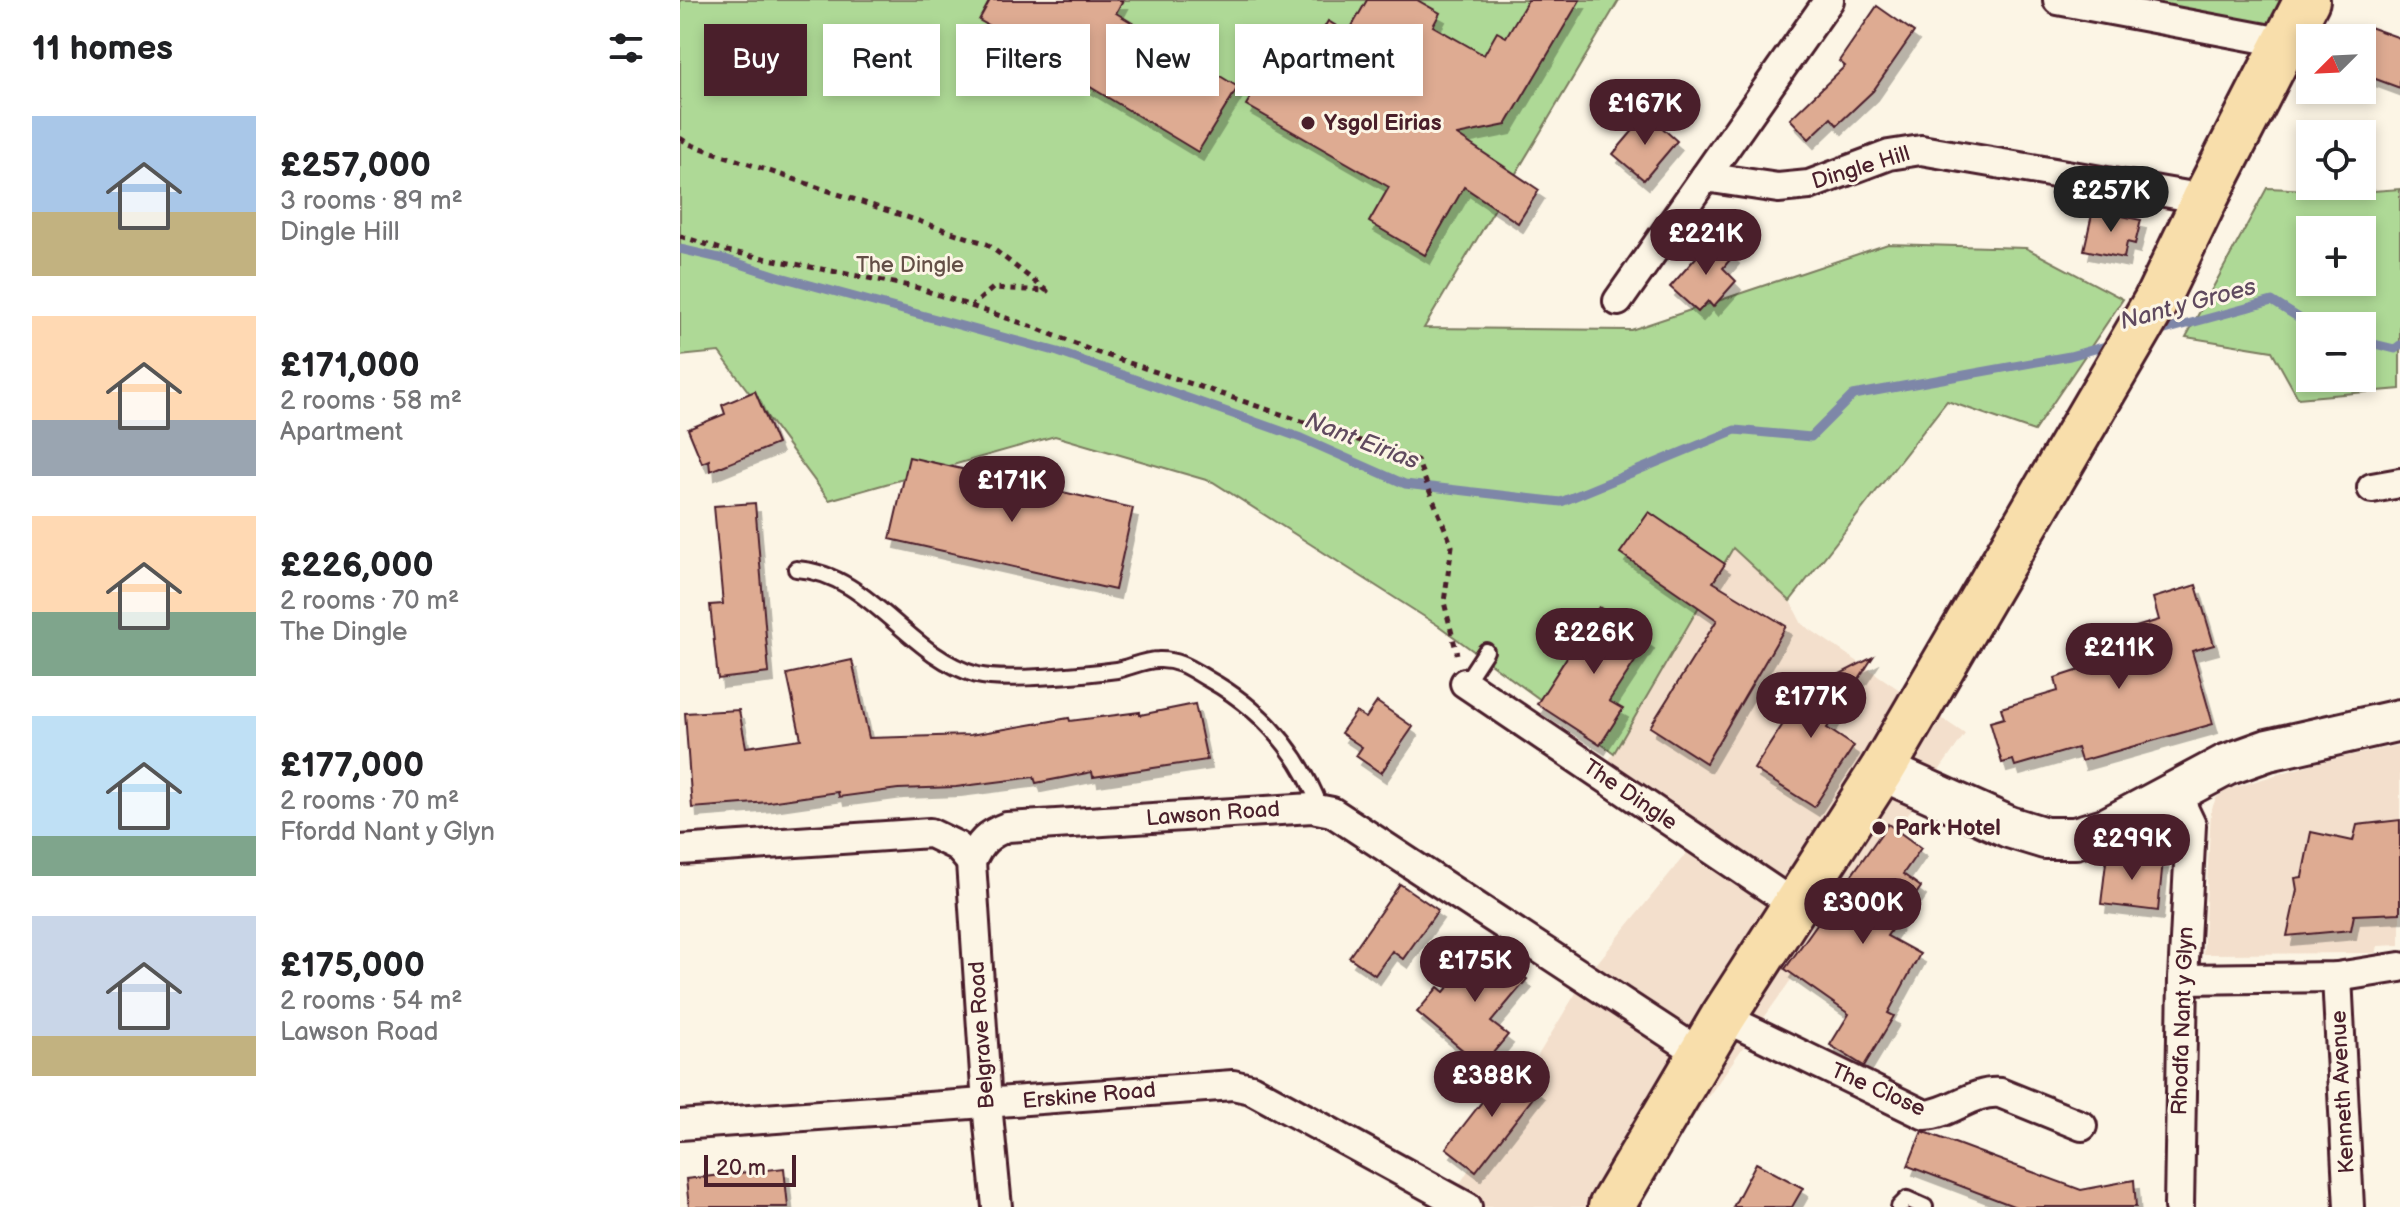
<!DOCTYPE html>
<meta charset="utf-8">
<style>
:root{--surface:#fff;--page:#f6f6f6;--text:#202124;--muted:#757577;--accent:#4a1f2b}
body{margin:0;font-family:"Balsamiq Sans",sans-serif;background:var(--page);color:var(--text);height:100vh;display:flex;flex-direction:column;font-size:30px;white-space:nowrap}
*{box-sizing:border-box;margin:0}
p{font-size:26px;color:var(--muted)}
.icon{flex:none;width:44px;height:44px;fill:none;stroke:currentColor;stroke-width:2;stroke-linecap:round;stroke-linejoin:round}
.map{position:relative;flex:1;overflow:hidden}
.panel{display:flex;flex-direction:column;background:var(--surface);width:680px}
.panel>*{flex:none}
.guide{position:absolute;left:24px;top:24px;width:760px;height:72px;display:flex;gap:16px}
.needle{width:52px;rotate:246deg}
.buttons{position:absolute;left:1616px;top:24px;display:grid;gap:16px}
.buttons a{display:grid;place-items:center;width:80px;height:80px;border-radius:0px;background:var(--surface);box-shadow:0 4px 12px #0003;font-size:40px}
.scale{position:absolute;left:24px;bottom:20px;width:92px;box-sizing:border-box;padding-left:8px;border:4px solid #4a1f2b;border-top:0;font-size:22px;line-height:28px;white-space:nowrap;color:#4a1f2b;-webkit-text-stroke:6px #fcf5e5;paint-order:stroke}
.price{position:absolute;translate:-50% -68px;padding:0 18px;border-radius:28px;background:var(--accent);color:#fff;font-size:26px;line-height:52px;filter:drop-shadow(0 2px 4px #0008)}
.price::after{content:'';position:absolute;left:50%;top:48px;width:24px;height:18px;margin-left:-12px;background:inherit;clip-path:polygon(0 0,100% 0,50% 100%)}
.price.active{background:#222;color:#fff}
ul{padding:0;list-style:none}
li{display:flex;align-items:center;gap:24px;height:200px;padding:0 32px}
li span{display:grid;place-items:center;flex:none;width:224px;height:160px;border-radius:0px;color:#555}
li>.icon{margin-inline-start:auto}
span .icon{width:96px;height:96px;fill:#fffc;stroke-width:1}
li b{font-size:34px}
h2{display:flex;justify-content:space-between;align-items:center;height:96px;padding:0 32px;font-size:34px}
.chip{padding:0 28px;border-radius:0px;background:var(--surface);box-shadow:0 4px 12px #0003;font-size:28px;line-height:72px}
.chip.active{background:var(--accent);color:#fff}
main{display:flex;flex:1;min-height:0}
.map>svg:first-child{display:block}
.built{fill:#f3dfcc}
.green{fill:#aed996;stroke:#7c7c60;stroke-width:2;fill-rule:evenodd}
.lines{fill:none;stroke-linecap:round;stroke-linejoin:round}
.stream{stroke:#7e87a8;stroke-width:9}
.building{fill:#deab92;stroke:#4a1f2b;stroke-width:2;filter:url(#shadow)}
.lane-casing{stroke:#4a1f2b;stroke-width:20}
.street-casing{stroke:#4a1f2b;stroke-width:34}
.secondary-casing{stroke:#4a1f2b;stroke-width:46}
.primary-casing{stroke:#4a1f2b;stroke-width:50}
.path{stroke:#4a1f2b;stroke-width:5;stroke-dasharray:6 6;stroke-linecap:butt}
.lane{stroke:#fcf5e5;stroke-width:14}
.street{stroke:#fcf5e5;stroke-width:28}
.secondary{stroke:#fcf5e5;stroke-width:40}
.primary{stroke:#f8deab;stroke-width:44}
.poi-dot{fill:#4a1f2b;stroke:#fcf5e5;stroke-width:3}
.labels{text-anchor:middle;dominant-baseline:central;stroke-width:6;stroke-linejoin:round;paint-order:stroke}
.poi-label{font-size:22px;font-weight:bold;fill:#4a1f2b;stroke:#fcf5e5;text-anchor:start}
.street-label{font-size:22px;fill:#4a1f2b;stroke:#fcf5e5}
.park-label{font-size:22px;fill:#634e46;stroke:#fcf5e5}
.water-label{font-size:24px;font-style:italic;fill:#604a5f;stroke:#fcf5e5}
</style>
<main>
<section class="panel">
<h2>11 homes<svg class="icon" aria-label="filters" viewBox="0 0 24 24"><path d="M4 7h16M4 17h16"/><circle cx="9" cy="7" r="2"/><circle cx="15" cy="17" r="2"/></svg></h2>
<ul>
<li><span style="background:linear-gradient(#a9c7e8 60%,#c2b280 0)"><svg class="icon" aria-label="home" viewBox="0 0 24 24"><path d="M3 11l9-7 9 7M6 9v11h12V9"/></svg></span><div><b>£257,000</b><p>3 rooms · 89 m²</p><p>Dingle Hill</p></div></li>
<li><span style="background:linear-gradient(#ffd9b3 65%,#9aa5b1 0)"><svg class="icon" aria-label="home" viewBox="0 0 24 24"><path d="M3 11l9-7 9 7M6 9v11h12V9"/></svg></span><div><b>£171,000</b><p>2 rooms · 58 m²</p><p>Apartment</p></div></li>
<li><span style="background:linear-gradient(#ffd9b3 60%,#7fa58c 0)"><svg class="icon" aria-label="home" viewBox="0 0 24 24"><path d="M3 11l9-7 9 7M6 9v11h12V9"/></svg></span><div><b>£226,000</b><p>2 rooms · 70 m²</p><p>The Dingle</p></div></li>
<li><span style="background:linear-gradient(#bfe0f5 75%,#7fa58c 0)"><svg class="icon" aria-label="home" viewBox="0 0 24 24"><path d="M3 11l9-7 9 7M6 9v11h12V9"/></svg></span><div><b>£177,000</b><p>2 rooms · 70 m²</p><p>Ffordd Nant y Glyn</p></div></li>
<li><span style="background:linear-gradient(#c9d6e8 75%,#c2b280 0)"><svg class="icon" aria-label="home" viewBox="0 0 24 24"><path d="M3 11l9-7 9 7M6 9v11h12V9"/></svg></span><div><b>£175,000</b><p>2 rooms · 54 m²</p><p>Lawson Road</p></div></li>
</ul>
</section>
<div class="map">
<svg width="1720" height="1207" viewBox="0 0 1720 1207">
<defs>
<filter id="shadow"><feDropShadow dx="5" dy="9" stdDeviation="0" flood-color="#0004"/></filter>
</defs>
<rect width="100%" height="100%" fill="#fcf5e5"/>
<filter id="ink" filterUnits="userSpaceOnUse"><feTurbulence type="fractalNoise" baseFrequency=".0125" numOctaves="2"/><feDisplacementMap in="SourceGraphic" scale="16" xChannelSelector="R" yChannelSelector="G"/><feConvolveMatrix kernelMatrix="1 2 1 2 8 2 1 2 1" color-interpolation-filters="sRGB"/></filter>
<g filter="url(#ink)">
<g class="built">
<polygon points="1054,547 1110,601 1122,624 1285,734 950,1207 766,1207 905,978 1017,840 921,774"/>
<polygon points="1720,745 1720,945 1698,946 1696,953 1523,954 1531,811 1536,798 1546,790 1635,763"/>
</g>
<g class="green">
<polygon points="0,0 939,0 744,328 951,330 1208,244 1346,248 1443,299 1354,431 1267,401 1110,601 1053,548 934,753 759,626 533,482 375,436 149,500 39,352 0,356"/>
<polygon points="1404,0 1627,0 1607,43"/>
<path d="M1587 188 1679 192 1720 189V389L1618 398 1592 351 1506 337ZM1682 230V282H1630V230ZM1682 326V378H1630V326Z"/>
</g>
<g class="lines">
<g class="stream">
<polyline points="0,249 48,260 101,277 378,352 621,438 725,484 881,502 1055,430 1131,437 1173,395 1390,356 1433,344"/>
<polyline points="1474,333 1592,301 1632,326"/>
<polyline points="1682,341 1715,349 1720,345"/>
</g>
</g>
<g class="building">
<polygon points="310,0 443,0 436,13 558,87 518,152 407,85 409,82 299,20"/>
<polygon points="687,0 737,0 760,13 753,26 804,55 817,32 826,37 848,0 900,0 826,125 777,135 859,190 838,223 784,187 745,255 689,222 709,187 566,105 600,47 610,52 614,44 630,52 648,21 668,33"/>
<polygon points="1197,6 1234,32 1193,91 1157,125 1151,118 1129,139 1110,119 1165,66 1159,61"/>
<polygon points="1689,27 1720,38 1720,88 1682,74 1682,46"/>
<polygon points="967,114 997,141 964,180 933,154"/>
<polygon points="1413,210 1461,220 1455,244 1447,242 1444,258 1404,250"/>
<polygon points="1034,237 1054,255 1043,268 1056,281 1033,307 1028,301 1018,312 990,287"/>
<polygon points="75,391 97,444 30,471 29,460 22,463 8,429 45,414 42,405"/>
<polygon points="229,457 453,508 435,590 210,539"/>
<polygon points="75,503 89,673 38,679 30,605 43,604 34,506"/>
<polygon points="969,512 1045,564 1033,582 1106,626 1026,763 970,727 1037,620 940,553"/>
<polygon points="1516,585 1534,645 1512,651 1533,724 1401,761 1397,748 1335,766 1333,760 1322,763 1310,722 1324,718 1321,708 1378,691 1375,678 1403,669 1396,645 1479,620 1473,598"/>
<polygon points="919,607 969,640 929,701 943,709 920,745 857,704"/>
<polygon points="1193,657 1147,728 1174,746 1134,807 1074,769 1123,693"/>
<polygon points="172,660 189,738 290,735 389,718 390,721 460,712 460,715 515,704 527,760 413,777 412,772 356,783 354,777 276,787 218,789 159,797 158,792 89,802 12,808 5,713 59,710 66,747 121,739 107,674"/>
<polygon points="697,702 733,727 701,773 676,756 682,747 661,733 676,712 686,718"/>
<polygon points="1720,820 1720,913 1674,915 1671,930 1607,936 1617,890 1615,878 1622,877 1631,832 1673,841 1677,825"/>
<polygon points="1208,824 1241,848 1223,874 1241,887 1207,936 1240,954 1208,1013 1214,1016 1184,1066 1150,1045 1169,1014 1105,969"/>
<polygon points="1427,854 1483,860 1478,911 1421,904"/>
<polygon points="720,884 758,910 723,959 712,951 695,975 669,957"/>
<polygon points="804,943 847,979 811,1022 828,1035 802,1066 737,1012 758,987 764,992"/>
<polygon points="829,1067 859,1090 796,1171 766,1148"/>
<polygon points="1242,1131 1401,1190 1454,1180 1456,1207 1336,1207 1228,1166"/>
<polygon points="1076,1163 1123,1188 1112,1207 1053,1207"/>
<polygon points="104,1168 108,1207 9,1207 6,1179"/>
</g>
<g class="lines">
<g class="lane-casing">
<g id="lane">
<path d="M116 569C190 573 227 656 297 675 324 682 407 674 437 670 451 667 464 660 478 660 498 659 511 669 528 679 582 709 619 751 641 809"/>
<polyline points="785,683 806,651"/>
<polyline points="1219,1207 1227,1199 1245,1207"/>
</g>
</g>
<g class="street-casing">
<g id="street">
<polyline points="1378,0 1607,43"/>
<polyline points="1025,177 1098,188 1129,185 1209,155 1241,150 1525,199"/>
<polyline points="938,301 1149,0"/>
<polyline points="1692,488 1720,483"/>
<polyline points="785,683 1116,906"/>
<polyline points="1495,791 1511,825 1503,979 1499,1207"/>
<polyline points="0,850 250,833 277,846 291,862"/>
<polyline points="1657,977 1669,1207"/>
<polyline points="1503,979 1657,977 1720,967"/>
<path d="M1043 1017 1245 1115C1271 1114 1293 1090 1320 1093L1402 1126"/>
<polyline points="0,1125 553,1085 571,1089 787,1207"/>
<path d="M317 1207 307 1104 291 862C299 843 308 834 327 827L632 808 652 812 1021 1054"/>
</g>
</g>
<g class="secondary-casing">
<polyline id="secondary" points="1202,770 1329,827 1365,838 1395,838 1428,828 1546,765 1588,750 1720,720"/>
</g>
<g class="primary-casing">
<polyline id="primary" points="931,1207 1043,1017 1202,770 1476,301 1525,199 1627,0"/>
</g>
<g class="path">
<polyline points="0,138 9,144 307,244 367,291 313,288 292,306"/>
<polyline points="0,236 47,251 235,287 353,327 408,349 737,460 772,546 764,602 777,654"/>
</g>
<use href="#lane" class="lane"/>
<use href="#street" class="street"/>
<use href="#secondary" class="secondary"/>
<use href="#primary" class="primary"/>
</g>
</g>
<g class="poi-dot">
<circle cx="628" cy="123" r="8"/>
<circle cx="1199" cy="828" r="8"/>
</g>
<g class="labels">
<g class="poi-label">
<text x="644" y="123">Ysgol Eirias</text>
<text x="1215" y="828">Park Hotel</text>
</g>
<g class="street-label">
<text transform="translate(1181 168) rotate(-17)">Dingle Hill</text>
<text transform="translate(950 795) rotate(34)">The Dingle</text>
<text transform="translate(533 814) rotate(-4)">Lawson Road</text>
<text transform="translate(1503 1021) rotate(-88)">Rhodfa Nant y Glyn</text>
<text transform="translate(302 1035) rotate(-94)">Belgrave Road</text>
<text transform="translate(1198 1090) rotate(24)">The Close</text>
<text transform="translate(1663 1092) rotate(-93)">Kenneth Avenue</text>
<text transform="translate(409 1096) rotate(-5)">Erskine Road</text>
</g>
<g class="park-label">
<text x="230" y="265">The Dingle</text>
</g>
<g class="water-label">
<text transform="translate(1508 304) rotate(-15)">Nant y Groes</text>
<text transform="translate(682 441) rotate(21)">Nant Eirias</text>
</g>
</g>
</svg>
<div class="buttons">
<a><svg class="needle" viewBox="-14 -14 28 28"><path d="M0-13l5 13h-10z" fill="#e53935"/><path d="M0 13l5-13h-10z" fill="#757577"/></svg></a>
<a><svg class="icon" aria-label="locate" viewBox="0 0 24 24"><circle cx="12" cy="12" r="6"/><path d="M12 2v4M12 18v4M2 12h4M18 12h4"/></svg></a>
<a>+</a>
<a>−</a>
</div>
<div class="scale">20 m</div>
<b class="price" style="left:965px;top:147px">£167K</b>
<b class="price active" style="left:1431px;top:234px">£257K</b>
<b class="price" style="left:1026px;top:277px">£221K</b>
<b class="price" style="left:332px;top:524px">£171K</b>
<b class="price" style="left:914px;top:676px">£226K</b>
<b class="price" style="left:1439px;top:691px">£211K</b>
<b class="price" style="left:1131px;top:740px">£177K</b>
<b class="price" style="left:1452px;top:882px">£299K</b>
<b class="price" style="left:1183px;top:946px">£300K</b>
<b class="price" style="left:795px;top:1004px">£175K</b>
<b class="price" style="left:812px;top:1119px">£388K</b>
<div class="guide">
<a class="chip active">Buy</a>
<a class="chip">Rent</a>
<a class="chip">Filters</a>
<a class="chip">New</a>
<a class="chip">Apartment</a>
</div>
</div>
</main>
